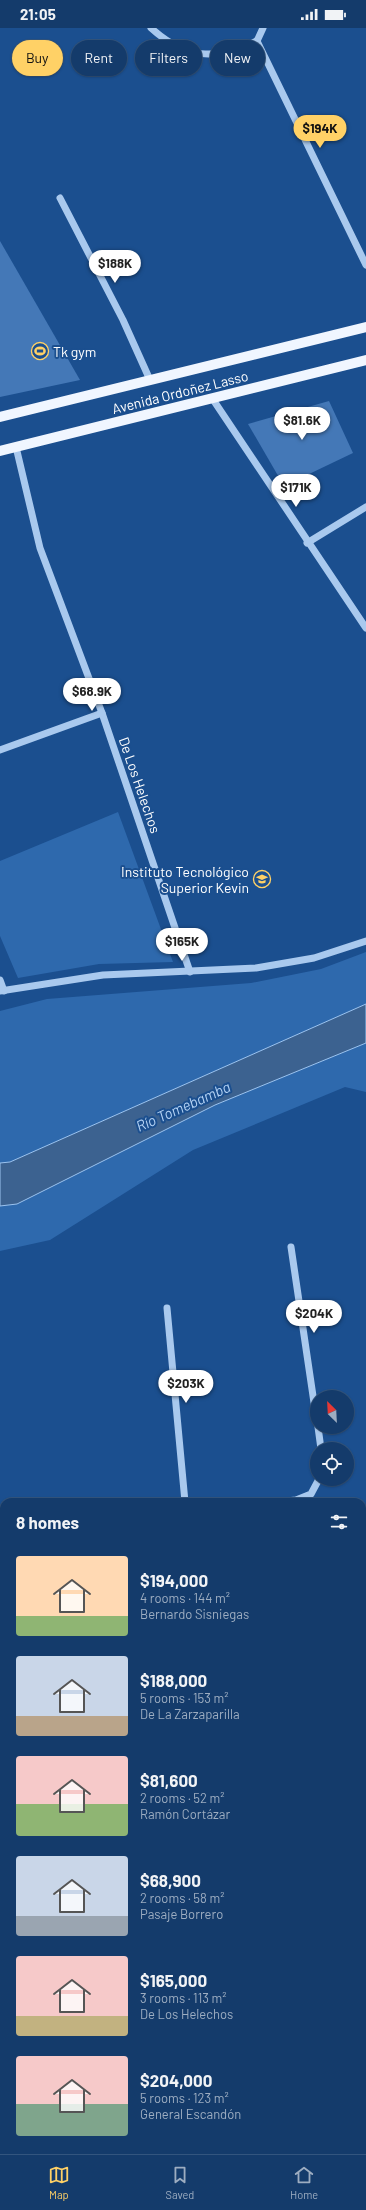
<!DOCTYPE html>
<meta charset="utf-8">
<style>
:root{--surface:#143b6b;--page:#214673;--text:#f1f3f6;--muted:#9dadc1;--line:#33557e;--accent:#ffd166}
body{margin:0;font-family:Barlow,sans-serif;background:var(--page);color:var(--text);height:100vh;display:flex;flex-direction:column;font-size:15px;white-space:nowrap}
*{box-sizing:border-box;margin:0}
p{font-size:13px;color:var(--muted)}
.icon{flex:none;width:22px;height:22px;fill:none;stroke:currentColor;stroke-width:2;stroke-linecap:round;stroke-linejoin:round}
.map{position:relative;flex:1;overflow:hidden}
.details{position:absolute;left:0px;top:1470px;width:366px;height:656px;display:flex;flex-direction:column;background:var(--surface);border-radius:12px 12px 0 0;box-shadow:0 1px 3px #0004,0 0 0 1px var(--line)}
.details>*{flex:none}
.hud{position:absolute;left:12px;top:12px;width:342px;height:36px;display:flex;gap:8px}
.needle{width:26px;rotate:336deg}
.fabs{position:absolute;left:310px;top:1362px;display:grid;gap:8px}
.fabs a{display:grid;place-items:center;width:44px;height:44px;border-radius:50%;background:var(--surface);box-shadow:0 1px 3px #0004,0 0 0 1px var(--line);font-size:20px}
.price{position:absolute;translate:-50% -34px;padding:0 9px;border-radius:14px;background:#fff;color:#222;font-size:13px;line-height:26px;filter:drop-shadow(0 1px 2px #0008)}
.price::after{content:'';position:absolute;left:50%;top:24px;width:12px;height:9px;margin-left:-6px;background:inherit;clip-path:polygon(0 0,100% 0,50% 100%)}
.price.on{background:var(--accent);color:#111}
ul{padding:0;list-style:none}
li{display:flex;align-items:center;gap:12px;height:100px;padding:0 16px}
li span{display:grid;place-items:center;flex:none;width:112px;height:80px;border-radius:4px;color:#555}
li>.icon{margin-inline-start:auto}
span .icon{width:48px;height:48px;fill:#fffc;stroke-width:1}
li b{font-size:17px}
h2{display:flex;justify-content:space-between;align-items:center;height:48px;padding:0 16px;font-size:17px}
.tag{padding:0 14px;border-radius:18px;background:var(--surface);box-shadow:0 1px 3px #0004,0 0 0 1px var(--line);font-size:14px;line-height:36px}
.tag.on{background:var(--accent);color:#111}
.status{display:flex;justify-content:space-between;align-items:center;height:28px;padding:0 20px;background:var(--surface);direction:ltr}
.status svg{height:11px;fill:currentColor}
.menu{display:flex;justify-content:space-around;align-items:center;height:56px;border-top:1px solid var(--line);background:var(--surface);font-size:11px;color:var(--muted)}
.menu a{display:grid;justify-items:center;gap:2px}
.menu .on{color:var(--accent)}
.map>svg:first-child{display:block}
.green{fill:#2e69ad}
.water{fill:#3c6290;stroke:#9cc4f0}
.building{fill:#4478b7}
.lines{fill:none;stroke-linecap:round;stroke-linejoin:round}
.minor{stroke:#a9c9ee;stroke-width:7}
.major{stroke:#f0f6ff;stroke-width:10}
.labels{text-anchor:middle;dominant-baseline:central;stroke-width:4;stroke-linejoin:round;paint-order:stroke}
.poi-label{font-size:14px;fill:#fff;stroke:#1b4f8f;text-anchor:start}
.street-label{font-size:14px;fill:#fff;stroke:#1b4f8f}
.water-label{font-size:15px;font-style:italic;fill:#b5d3f5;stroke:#1b4f8f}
</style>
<div class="status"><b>21:05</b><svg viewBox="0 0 49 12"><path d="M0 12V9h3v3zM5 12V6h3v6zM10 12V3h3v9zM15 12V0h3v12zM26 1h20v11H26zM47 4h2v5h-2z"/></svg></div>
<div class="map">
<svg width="366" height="2126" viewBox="0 0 366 2126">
<rect width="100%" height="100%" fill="#1b4f8f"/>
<g class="green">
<polygon points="118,784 173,934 99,936 18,950 0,908 0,833"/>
<polygon points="366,924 366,976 10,1134 0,1135 0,983 47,971 251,955 321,941"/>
<polygon points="366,1015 366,1064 345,1059 193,1122 50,1212 0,1223 0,1178 17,1176 215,1077"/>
</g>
<polygon class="water" points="366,976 366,1015 215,1077 17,1176 0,1178 0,1135 10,1134"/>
<g class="building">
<polygon points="0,213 80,352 0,369"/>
<polygon points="329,373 353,425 284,458 248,396"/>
</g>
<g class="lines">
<g class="minor">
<path d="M151 0C185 31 216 33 257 13"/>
<polyline points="257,13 366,237"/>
<polyline points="257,13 263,0"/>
<polyline points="60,170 123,292 150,352"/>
<polyline points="212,370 366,600"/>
<polyline points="16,419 40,520 102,685 190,944"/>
<polyline points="307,515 366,479"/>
<polyline points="0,722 102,685"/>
<polyline points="0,952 4,963"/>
<polyline points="0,963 103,947 256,940 314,930 366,913"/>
<polyline points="291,1219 317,1395"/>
<polyline points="167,1280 185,1474"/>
<polyline points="318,1399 321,1421"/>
<polyline points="277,1474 296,1472 311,1466 319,1451"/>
<polyline points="362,1527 366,1528"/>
<polyline points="0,1571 4,1570"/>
<polyline points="362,2083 366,2091"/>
</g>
<g class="major">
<polyline points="0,389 366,299"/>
<polyline points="0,423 366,332"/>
</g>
</g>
<defs>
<g id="stadium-ring" transform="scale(0.9)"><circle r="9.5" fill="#1b4f8f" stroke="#ffd166" stroke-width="1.5"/><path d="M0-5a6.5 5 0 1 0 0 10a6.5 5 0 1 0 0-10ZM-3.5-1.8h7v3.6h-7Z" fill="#ffd166"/></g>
<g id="university-ring" transform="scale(0.9)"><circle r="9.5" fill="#1b4f8f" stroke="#ffd166" stroke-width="1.5"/><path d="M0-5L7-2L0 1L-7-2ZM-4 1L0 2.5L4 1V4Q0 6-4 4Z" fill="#ffd166"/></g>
</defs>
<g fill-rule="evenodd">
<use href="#stadium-ring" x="40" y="323"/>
<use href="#university-ring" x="262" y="851"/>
</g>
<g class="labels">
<g class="poi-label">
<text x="53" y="323">Tk gym</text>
<text x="249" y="843" text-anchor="end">Instituto Tecnológico<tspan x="249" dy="16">Superior Kevin</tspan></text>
</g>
<g class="street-label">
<text transform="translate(180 364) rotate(-14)">Avenida Ordoñez Lasso</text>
<text transform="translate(140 757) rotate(71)">De Los Helechos</text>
</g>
<g class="water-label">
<text transform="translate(183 1078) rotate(-24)">Río Tomebamba</text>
</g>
</g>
</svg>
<div class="fabs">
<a><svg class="needle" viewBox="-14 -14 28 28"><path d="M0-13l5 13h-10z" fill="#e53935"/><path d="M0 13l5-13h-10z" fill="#9dadc1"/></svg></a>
<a><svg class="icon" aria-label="locate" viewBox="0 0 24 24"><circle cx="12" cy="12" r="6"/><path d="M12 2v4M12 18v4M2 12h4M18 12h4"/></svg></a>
</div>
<b class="price on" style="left:320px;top:121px">$194K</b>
<b class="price" style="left:115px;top:256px">$188K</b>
<b class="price" style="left:302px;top:413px">$81.6K</b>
<b class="price" style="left:296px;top:480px">$171K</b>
<b class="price" style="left:92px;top:684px">$68.9K</b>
<b class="price" style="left:182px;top:934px">$165K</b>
<b class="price" style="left:314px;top:1306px">$204K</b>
<b class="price" style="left:186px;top:1376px">$203K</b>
<div class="hud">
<a class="tag on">Buy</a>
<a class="tag">Rent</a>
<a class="tag">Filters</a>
<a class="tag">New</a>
</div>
<section class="details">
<h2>8 homes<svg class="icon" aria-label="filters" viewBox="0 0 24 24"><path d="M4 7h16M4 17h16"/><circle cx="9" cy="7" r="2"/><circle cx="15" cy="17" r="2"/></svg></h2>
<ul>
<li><span style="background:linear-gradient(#ffd9b3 75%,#8fb573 0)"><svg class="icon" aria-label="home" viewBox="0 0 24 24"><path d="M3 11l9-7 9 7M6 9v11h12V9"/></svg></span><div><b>$194,000</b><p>4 rooms · 144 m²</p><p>Bernardo Sisniegas</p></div></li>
<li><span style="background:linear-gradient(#c9d6e8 75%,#b9a48a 0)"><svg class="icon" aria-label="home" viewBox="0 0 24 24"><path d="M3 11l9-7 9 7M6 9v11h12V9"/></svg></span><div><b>$188,000</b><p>5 rooms · 153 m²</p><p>De La Zarzaparilla</p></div></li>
<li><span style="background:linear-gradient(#f6c9c9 60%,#8fb573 0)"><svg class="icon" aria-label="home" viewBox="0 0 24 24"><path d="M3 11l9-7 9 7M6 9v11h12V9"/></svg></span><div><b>$81,600</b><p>2 rooms · 52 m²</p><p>Ramón Cortázar</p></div></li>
<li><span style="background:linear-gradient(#c9d6e8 75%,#9aa5b1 0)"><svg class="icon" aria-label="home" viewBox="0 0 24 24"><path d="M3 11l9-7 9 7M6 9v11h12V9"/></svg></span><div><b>$68,900</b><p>2 rooms · 58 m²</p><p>Pasaje Borrero</p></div></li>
<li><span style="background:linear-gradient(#f6c9c9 75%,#c2b280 0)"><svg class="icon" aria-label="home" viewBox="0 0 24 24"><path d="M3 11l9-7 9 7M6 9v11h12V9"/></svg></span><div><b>$165,000</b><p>3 rooms · 113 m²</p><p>De Los Helechos</p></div></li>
<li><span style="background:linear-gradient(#f6c9c9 60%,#7fa58c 0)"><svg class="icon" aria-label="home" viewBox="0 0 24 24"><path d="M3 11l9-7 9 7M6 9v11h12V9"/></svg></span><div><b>$204,000</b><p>5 rooms · 123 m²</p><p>General Escandón</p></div></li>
</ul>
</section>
</div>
<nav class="menu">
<a class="on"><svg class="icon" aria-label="map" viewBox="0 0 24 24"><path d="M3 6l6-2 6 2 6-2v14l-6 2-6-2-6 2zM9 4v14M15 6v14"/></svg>Map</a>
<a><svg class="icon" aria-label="saved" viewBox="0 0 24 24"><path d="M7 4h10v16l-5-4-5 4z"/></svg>Saved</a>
<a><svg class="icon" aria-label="home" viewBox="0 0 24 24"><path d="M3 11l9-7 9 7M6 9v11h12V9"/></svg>Home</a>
</nav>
